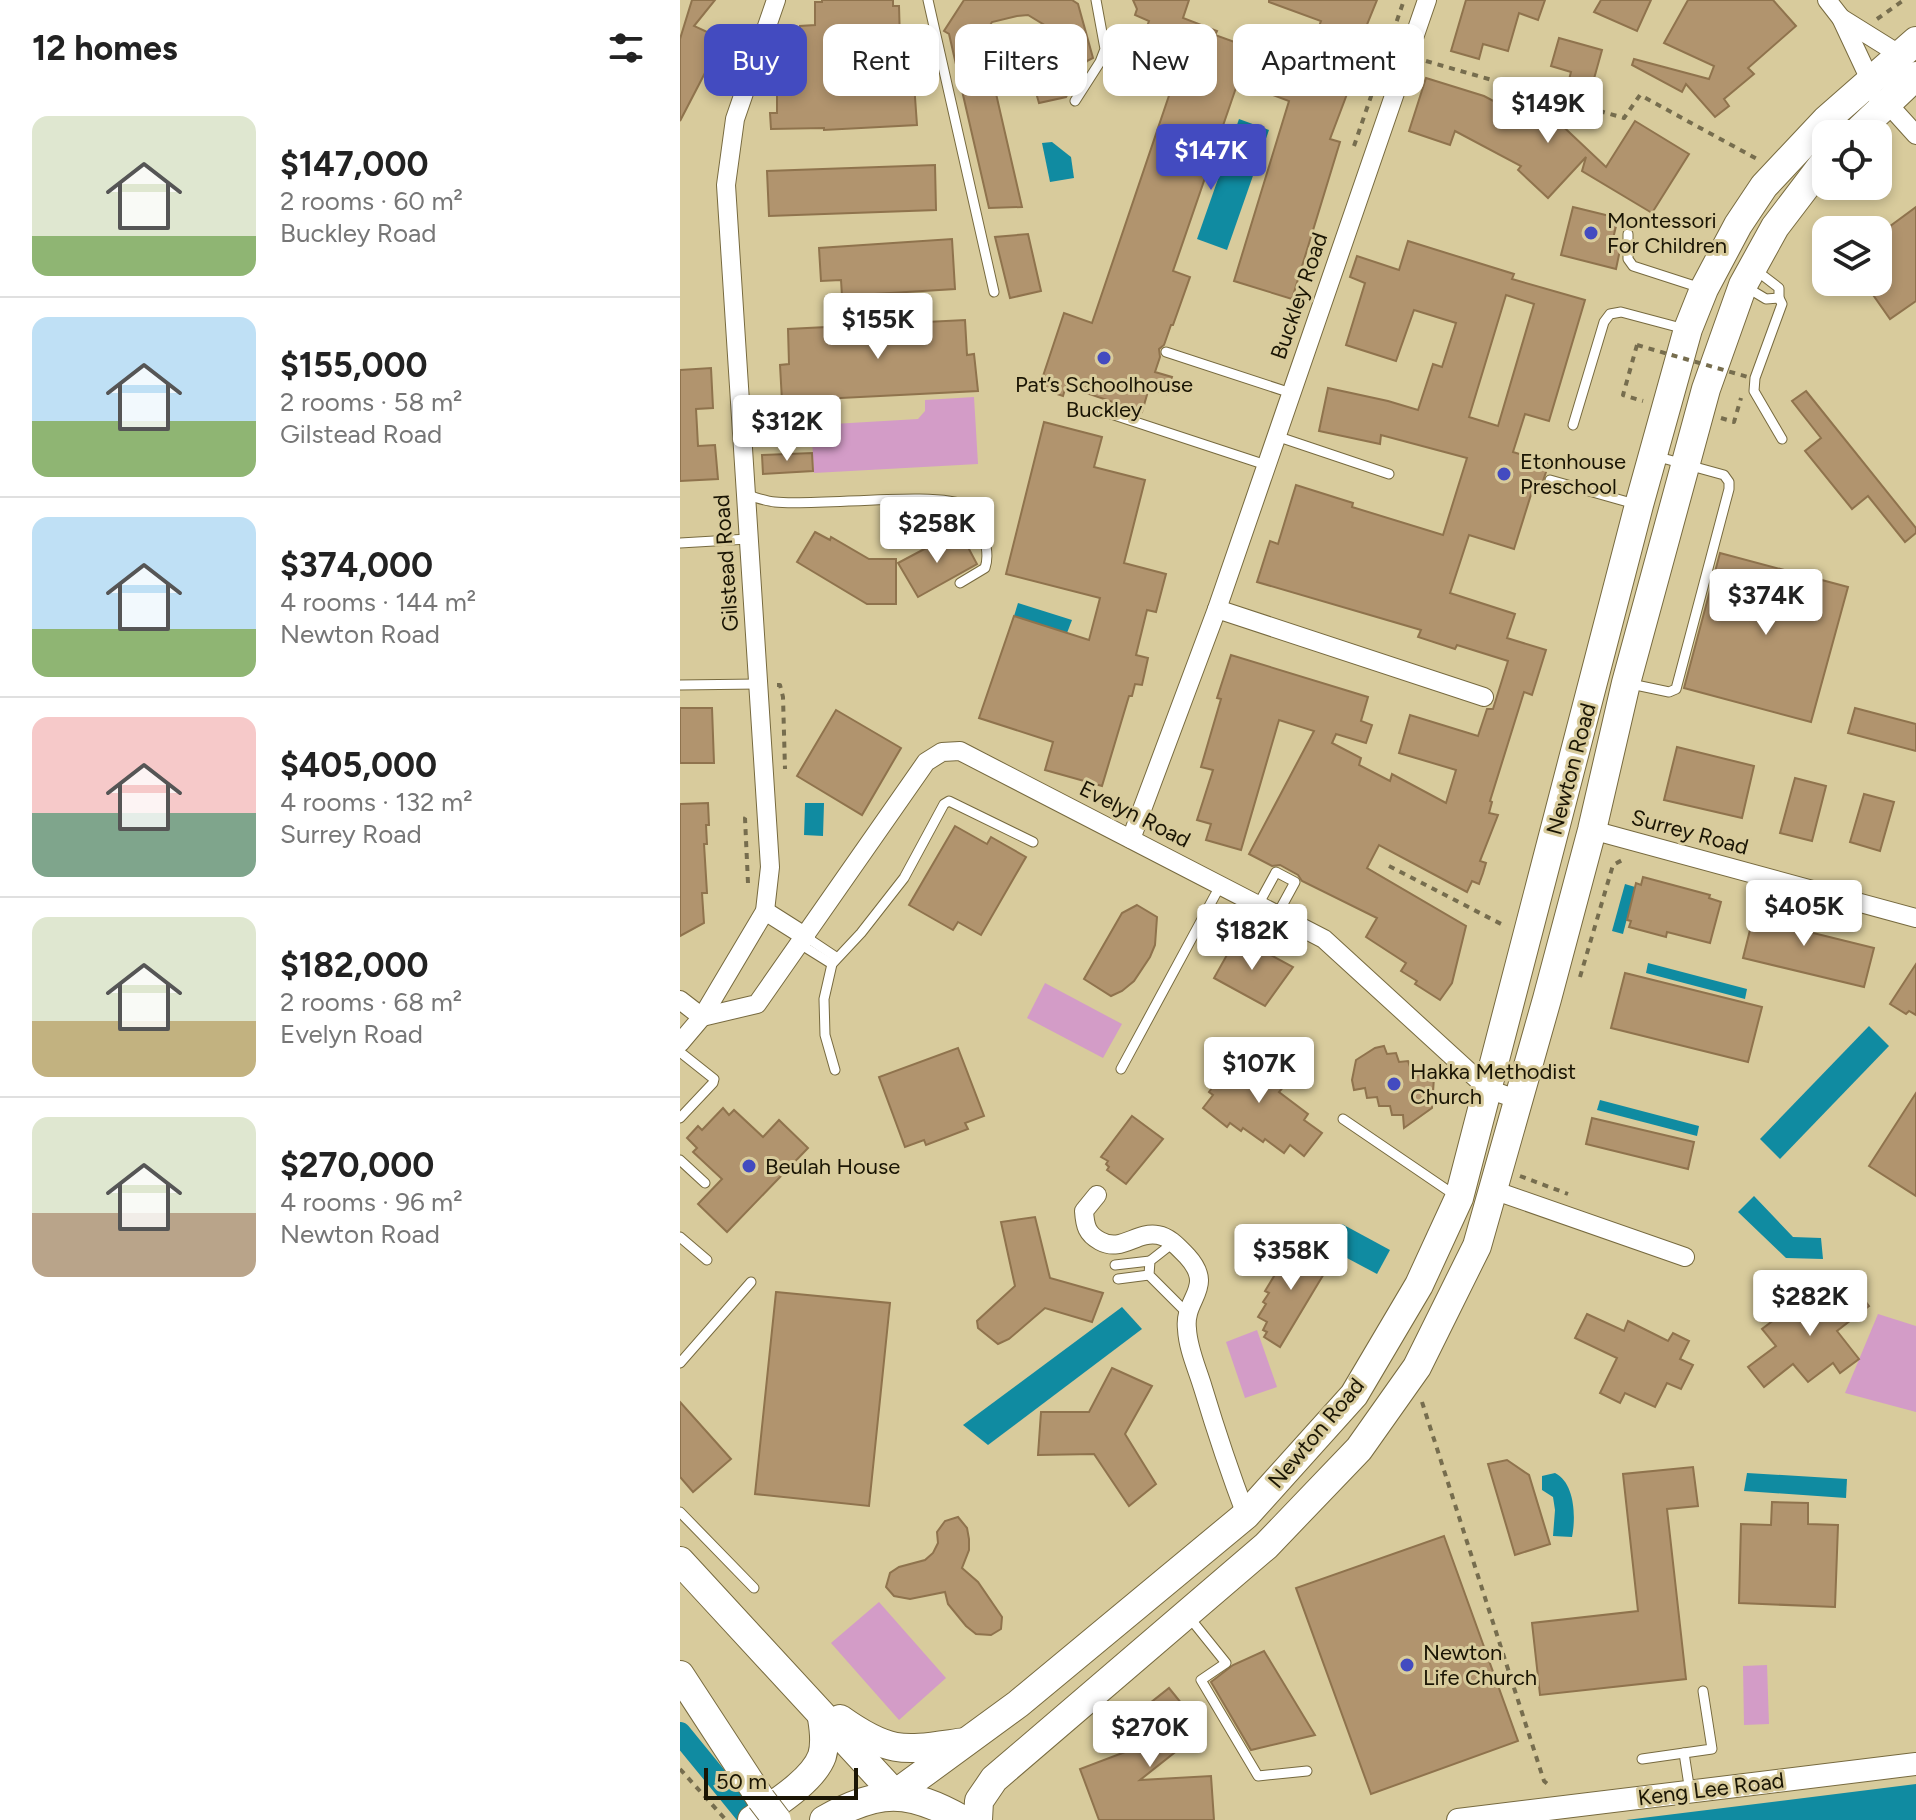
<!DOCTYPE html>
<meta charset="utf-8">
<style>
:root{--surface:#fff;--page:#f2f2f2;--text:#222;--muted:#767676;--line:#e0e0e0;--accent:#434bc0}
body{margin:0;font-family:Figtree,sans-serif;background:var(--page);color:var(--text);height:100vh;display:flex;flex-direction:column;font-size:30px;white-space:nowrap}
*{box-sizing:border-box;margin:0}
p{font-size:26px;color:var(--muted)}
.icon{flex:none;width:44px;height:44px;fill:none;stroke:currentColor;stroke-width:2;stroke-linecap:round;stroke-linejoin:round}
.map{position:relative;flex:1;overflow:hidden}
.drawer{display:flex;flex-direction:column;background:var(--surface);width:680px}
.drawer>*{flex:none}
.banner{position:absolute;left:24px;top:24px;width:760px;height:72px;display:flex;gap:16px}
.tools{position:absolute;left:1132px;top:120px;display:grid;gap:16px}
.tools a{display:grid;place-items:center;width:80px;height:80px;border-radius:16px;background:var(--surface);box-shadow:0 4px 12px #0003;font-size:40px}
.scale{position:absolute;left:24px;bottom:20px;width:154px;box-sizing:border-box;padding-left:8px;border:4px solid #1a1504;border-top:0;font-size:22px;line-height:28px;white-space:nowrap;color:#1a1504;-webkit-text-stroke:6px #d8cb9c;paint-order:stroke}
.price{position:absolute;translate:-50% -68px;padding:0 18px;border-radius:8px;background:#fff;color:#222;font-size:26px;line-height:52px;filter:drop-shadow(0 2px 4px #0008)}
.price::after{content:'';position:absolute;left:50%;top:48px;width:24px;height:18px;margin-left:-12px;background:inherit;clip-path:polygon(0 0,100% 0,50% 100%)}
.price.active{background:var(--accent);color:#fff}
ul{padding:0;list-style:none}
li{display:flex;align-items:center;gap:24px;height:200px;padding:0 32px}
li+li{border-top:2px solid var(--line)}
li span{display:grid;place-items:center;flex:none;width:224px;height:160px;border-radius:16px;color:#555}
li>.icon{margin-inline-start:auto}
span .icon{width:96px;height:96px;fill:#fffc;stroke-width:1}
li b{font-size:34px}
h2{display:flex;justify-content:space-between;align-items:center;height:96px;padding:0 32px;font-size:34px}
.tag{padding:0 28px;border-radius:16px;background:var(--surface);box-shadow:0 4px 12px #0003;font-size:28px;line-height:72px}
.tag.active{background:var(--accent);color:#fff}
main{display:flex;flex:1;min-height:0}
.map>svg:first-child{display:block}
.green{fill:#d39cc7}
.water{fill:#108ba1}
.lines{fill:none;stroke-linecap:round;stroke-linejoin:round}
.canal{stroke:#108ba1;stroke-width:22}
.building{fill:#b1946e;stroke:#8f734d;stroke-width:2;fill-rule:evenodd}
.service-casing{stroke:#776a3f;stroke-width:11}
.minor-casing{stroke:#776a3f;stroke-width:20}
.tertiary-casing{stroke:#776a3f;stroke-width:24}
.primary-casing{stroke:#776a3f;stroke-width:30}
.trunk-casing{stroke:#776a3f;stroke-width:30}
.path{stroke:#766d4e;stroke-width:4;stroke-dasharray:6 6;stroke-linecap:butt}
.service{stroke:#fff;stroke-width:9}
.minor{stroke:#fff;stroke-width:18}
.tertiary{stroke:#fff;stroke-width:22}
.primary{stroke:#fff;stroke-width:28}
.trunk{stroke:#fff;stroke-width:28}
.trunk-bridge-casing{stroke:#776a3f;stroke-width:30;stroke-linecap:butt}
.path-bridge{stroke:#766d4e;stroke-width:4;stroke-dasharray:6 6;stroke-linecap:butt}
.trunk-bridge{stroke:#fff;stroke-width:28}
.poi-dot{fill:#434bc0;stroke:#d8cb9c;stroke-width:3}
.labels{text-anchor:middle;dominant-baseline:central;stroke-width:6;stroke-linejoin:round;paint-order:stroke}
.poi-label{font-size:22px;fill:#1a1504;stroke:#d8cb9c;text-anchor:start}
.street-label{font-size:22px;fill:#1a1504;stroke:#d8cb9c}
</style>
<main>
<section class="drawer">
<h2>12 homes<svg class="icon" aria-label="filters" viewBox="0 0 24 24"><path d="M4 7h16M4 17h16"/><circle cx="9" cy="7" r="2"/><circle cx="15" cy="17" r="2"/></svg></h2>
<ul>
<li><span style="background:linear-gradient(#dfe7d0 75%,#8fb573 0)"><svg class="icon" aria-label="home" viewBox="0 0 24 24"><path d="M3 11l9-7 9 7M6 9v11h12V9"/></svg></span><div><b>$147,000</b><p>2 rooms · 60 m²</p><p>Buckley Road</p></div></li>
<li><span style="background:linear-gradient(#bfe0f5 65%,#8fb573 0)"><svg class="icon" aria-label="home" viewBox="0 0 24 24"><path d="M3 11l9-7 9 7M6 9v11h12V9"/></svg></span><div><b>$155,000</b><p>2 rooms · 58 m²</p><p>Gilstead Road</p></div></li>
<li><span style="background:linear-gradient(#bfe0f5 70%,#8fb573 0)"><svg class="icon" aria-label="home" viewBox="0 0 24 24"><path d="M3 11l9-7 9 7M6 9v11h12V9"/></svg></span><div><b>$374,000</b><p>4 rooms · 144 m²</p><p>Newton Road</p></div></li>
<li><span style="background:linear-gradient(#f6c9c9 60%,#7fa58c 0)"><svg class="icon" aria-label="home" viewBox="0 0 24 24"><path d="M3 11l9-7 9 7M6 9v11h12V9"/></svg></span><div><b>$405,000</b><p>4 rooms · 132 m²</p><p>Surrey Road</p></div></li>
<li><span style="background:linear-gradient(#dfe7d0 65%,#c2b280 0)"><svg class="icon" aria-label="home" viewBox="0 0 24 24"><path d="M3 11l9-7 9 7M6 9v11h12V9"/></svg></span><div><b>$182,000</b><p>2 rooms · 68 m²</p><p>Evelyn Road</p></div></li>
<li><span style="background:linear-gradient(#dfe7d0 60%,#b9a48a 0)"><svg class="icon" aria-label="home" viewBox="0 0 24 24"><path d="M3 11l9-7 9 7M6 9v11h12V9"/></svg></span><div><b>$270,000</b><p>4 rooms · 96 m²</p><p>Newton Road</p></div></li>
</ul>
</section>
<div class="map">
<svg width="1236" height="1820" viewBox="0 0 1236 1820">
<rect width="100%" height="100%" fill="#d8cb9c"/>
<g class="green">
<polygon points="294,397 298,464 134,473 132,439 119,440 119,426 238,419 245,411 245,400"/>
<polygon points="365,983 442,1024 423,1058 347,1018"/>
<polygon points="1198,1314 1236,1326 1236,1412 1165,1393"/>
<polygon points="577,1330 597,1387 565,1398 546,1342"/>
<polygon points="199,1602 266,1678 219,1720 151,1643"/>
<polygon points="1087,1665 1089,1724 1064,1725 1063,1666"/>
</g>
<g class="water">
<polygon points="559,119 589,130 547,250 517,239"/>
<polygon points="372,142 391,157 394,178 370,182 362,143"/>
<polygon points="338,603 392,620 387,633 334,616"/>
<polygon points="125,803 144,803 143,836 124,835"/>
<polygon points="945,884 955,887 943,934 932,931"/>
<polygon points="968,963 1067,989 1065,999 966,973"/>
<polygon points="1189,1026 1209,1046 1100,1159 1080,1139"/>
<polygon points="920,1100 1019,1126 1017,1136 917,1110"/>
<polygon points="1074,1196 1113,1237 1141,1238 1143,1259 1106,1258 1058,1212"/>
<polygon points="662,1224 710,1250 697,1274 650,1249"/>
<polygon points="442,1307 462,1329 308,1445 283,1425"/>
<path d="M875 1473C895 1483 896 1517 892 1537L873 1536 875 1510 873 1497 862 1490V1476Z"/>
<polygon points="1067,1473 1167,1479 1166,1498 1064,1491"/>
<polygon points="1236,1784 1236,1820 946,1820"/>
</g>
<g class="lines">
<polyline class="canal" points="0,1733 71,1820"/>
</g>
<g class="building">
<polygon points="12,0 35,0 14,26 38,37 27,69 0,121 0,39"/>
<path d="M142 0H213V6H219L220 40 226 39 229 83H234L237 125 144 130V128L91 129 90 113H97V94H101L102 77 109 76V60H114L113 41H120V26L135 25V2H142ZM153 41H187L188 85 154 87Z"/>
<polygon points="284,0 392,0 398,4 413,58 407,61 386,97 359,103 350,72 365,68 373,51 366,26 348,15 337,16 312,22 303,37 342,207 309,208 269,34 264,31"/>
<polygon points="453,0 509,0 503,18 537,31 535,35 571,48 573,44 624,64 641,21 589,2 589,0 697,0 660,91 667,94 650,139 660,142 612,299 554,281 609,101 558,82 493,271 510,277 493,325 491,325 484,345 479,349 480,357 475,372 492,377 486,394 469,388 462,412 386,386 383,396 359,388 384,313 412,323 500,63 492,60 499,42 466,29 469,21 455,15 457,9"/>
<polygon points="786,0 865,0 858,20 839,13 828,51 803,44 799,59 771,51"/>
<polygon points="921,0 971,0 957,31 914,12"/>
<polygon points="1008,0 1093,0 1116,26 1068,68 1074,74 1044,99 1049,106 1035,117 1006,84 1002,92 952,65 954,59 1029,79 1034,66 984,43"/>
<polygon points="879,38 922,50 910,93 887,87 891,72 871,66"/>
<polygon points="746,78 804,96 863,127 873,117 926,167 955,121 1009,154 972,213 902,171 906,157 868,198 838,170 841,166 775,131 770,145 729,131"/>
<polygon points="255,165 256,210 89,216 87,171"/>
<polygon points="893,207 938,218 931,247 940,250 936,269 881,255"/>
<polygon points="1236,207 1236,301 1210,319 1184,282 1198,282 1198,235"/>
<polygon points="348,234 361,291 330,298 315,237"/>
<polygon points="272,239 275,289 162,296 161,280 141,281 139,248"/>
<path d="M728 241 834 274 832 279 905 300 869 421 845 414 833 452 869 463 861 487 854 485 834 549 789 535 770 593 835 614 827 638 866 650 852 695 844 692 810 801 812 802 809 813 818 815 800 861 806 863 803 873 799 884 792 881 787 892 699 845 687 868 786 926 772 983 760 1000 735 984 737 981 721 971 726 963 686 937 697 918 622 881 618 875 600 865 592 866 569 854 634 731 599 720 561 850 526 840 531 824 517 820 533 770 521 767 541 699 537 698 551 655 688 697 681 721 692 725 686 743 656 734 652 743 681 758 679 765 710 781 712 774 766 803 776 770 719 753 730 715 798 736 807 709H813L828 661 777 645 775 649 738 637 741 630 577 582 590 541 598 544 616 485 673 503 672 507 763 535 787 458 701 435 700 444 639 431 648 388 708 401 738 410 753 364 762 367 776 323 734 310 716 361 666 345 685 283 670 277 677 256 719 270ZM826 295 854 304 818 426 789 417Z"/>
<polygon points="285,320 287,355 294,354 298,391 102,401 100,365 109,364 108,329"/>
<polygon points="31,368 33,408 16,409 17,427 18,446 35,445 38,479 0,481 0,370"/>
<polygon points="1126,391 1236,528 1236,533 1225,542 1188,496 1172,509 1125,451 1141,438 1112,401"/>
<polygon points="364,422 422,437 414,467 465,480 444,563 486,574 476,612 467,610 456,655 468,658 462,685 455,684 452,696 449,696 422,786 365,770 373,742 299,718 334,616 409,640 420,598 326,574"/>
<polygon points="132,453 133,471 83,474 82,455"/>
<polygon points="135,532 150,540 151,537 189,559 216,559 216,604 187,604 117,562"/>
<polygon points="282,536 297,564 238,597 218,563 265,538 267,544"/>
<polygon points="1040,553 1168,587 1131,722 1004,688"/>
<polygon points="0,708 32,708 34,763 0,763"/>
<polygon points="1175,708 1236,724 1236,751 1168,733"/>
<polygon points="156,710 221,748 182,815 117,776"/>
<polygon points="997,747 1074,766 1062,818 984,800"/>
<polygon points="1115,778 1146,786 1132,841 1100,833"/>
<polygon points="1184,794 1214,802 1200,851 1170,842"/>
<polygon points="28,803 29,825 26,825 27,844 24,844 27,893 22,893 24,923 0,936 0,804"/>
<polygon points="275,826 307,844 311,837 346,857 301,935 278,922 273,930 229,905"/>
<polygon points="963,877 1030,895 1029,898 1041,902 1030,943 987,932 986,937 949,927 951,921 947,920 956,883 961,885"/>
<polygon points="1077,902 1121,913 1117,929 1194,948 1184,987 1063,958"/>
<polygon points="457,905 477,917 475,945 470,957 454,981 442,991 431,996 404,979 442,913"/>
<polygon points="557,937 613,967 585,1006 534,978"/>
<polygon points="1236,964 1236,1015 1229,1011 1226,1014 1210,1004"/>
<polygon points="945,973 1082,1007 1068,1062 931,1028"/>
<polygon points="553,1046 605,1085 599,1092 628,1114 624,1120 642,1133 624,1156 610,1145 604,1153 585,1139 583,1142 563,1128 561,1131 550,1123 547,1127 523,1108 533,1095 529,1092 543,1073 536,1068"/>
<polygon points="704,1046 707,1054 716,1053 719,1062 728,1061 731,1070 741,1069 745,1080 754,1077 752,1108 724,1128 723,1115 712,1115 710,1106 699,1106 697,1097 687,1098 685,1088 674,1090 672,1080 676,1060 695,1048"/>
<polygon points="278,1048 304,1116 285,1123 288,1129 246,1145 244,1140 225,1147 199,1077"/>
<polygon points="1236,1093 1236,1196 1189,1166"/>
<polygon points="43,1108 49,1115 54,1110 83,1137 99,1120 128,1148 47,1232 18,1204 42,1179 13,1152 17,1148 7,1138 18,1126 22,1130"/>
<polygon points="452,1116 483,1139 446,1184 427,1170 429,1167 426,1164 428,1161 421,1157"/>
<polygon points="912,1118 1014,1142 1008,1169 906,1144"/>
<polygon points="355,1217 370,1278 423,1293 412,1322 365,1308 329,1339 318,1344 298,1328 297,1321 335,1286 321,1222"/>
<polygon points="613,1245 623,1251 625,1247 651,1262 600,1347 584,1337 587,1332 583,1330 587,1322 578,1317 586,1304 583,1302 589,1293 585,1291"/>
<polygon points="1174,1286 1189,1306 1157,1331 1179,1359 1160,1373 1153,1363 1128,1382 1113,1364 1084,1387 1068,1367 1096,1346 1082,1329 1132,1291 1145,1308"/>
<polygon points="96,1292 210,1303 189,1506 75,1494"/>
<polygon points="907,1314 944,1331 948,1321 988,1341 993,1333 1009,1341 1000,1359 1013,1365 1001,1389 987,1383 975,1407 945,1393 940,1403 920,1393 937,1358 895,1338"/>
<polygon points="432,1368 472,1386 445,1434 476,1484 449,1506 414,1454 358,1455 361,1412 409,1412"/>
<polygon points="0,1402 51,1459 13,1492 0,1477"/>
<polygon points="827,1460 849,1475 870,1544 835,1555 808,1464"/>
<polygon points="1013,1467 1018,1506 987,1509 1006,1679 860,1695 852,1623 958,1611 943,1474"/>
<polygon points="1092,1502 1128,1503 1128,1524 1158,1525 1155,1607 1059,1603 1061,1524 1091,1525"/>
<polygon points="278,1517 287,1528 289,1539 289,1550 282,1568 298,1582 322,1617 321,1629 311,1635 296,1634 286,1626 268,1604 265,1592 230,1599 214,1596 206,1587 210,1573 219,1567 245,1560 253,1553 258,1543 257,1532 265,1521"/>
<polygon points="764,1536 838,1741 691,1794 616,1588"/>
<polygon points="584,1651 635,1735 571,1750 531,1682 553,1665"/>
<polygon points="489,1688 523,1730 460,1780 531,1776 534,1820 419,1820 400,1769 445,1752 430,1735"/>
</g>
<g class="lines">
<g class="service-casing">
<g id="service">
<polyline points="248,0 314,292"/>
<polyline points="395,101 420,62 425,49 416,0"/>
<polyline points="948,234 948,259 953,266 1021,288"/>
<polyline points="1077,271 1099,288 1099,298 1102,304 1075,378 1074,391 1102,439"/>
<polyline points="1066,287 1086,299 1099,298"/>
<polyline points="486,352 611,393"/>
<polyline points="422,411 586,465"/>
<polyline points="893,425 924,322 930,314 941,312 1005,329"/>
<polyline points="596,436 709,474"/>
<polyline points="870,480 955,504"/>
<path d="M66 495C75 497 85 501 95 502 133 507 262 490 285 506 301 518 311 551 305 568L280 583"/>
<polyline points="0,543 68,539"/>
<polyline points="951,684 989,692 996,689 1049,489 1049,482 1044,475 975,456"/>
<polyline points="0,685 78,684"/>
<polyline points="578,905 596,872 615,882 597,915"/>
<polyline points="126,937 156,957"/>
<polyline points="120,944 152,964"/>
<polyline points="0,1052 34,1079 33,1083 0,1118"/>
<polyline points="441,1069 540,886"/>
<polyline points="155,1070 145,1035 144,999 152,964 181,933 224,878 264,804 269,801 353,842"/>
<polyline points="663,1119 776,1196"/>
<polyline points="0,1160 25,1183"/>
<polyline points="0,1237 27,1260"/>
<polyline points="493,1243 470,1261 469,1275 507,1313"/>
<polyline points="435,1265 470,1261"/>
<polyline points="438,1279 469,1275"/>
<polyline points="0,1363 71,1282"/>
<polyline points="0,1512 74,1588"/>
<polyline points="509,1617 546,1663 521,1680 578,1776 627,1771"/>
<polyline points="1004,1753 1010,1792"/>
<polyline points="962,1759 1032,1749 1023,1691"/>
</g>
</g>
<g class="minor-casing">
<g id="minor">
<polyline points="1147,0 1161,18 1191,82"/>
<polyline points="1161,18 1222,56"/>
<polyline points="1198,99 1208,104 1236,135"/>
<polyline points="537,609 804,697"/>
<polyline points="912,830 1236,918"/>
<polyline points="451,839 537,609 747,0"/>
<polyline points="85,911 126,937"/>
<polyline points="0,1000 22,1017"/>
<polyline points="22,1017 77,1004 246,762 262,752 280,751 644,939 808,1089 839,1100"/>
<polyline points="0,1043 22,1017 85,911 90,867 46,185 55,119 96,0"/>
<polyline points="813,1190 1005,1257"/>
<path d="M417 1195 404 1211C405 1226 407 1234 420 1241 442 1253 456 1231 478 1235 490 1237 499 1248 507 1256 536 1288 503 1298 507 1329 508 1349 517 1368 523 1388 536 1431 550 1473 566 1515"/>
</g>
</g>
<g class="tertiary-casing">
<polyline id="tertiary" points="778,1820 1236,1764"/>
</g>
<g class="primary-casing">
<g id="primary">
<polyline points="1175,134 1236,76"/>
<polyline points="215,1794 338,1704 566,1515 674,1395 739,1285 779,1198 959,505 1008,329 1024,289 1058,225 1084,186 1146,120 1236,41"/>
<path d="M144 1820C199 1789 228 1789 283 1820"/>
<polyline points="298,1820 299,1801 314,1779 586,1546 679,1449 737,1367 797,1246 867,999 912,830 946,683 1026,389 1063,285 1095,227 1146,160"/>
</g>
</g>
<g class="trunk-casing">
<g id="trunk">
<polyline points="0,1561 215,1794"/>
<polyline points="0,1675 81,1799"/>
<path d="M160 1719C212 1756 225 1750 285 1742"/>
<path d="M72 1820C93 1805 133 1781 142 1756 146 1743 144 1730 142 1718"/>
</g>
</g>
<g class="path">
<polyline points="1197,19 1224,0"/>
<polyline points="746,61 944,118 960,95 1077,159"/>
<polyline points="674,146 724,0"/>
<polyline points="957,345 943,395 963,401"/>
<polyline points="1041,418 1054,422 1061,398"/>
<polyline points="97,685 100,685 103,697 105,769"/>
<polyline points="709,866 825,926"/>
<polyline points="68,883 65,818 68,813"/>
<polyline points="900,977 933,865 946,858"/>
<polyline points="840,1176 888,1194"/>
<polyline points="742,1402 864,1781 871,1787"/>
<polyline points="0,1769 46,1820"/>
</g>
<use href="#service" class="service"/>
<use href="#minor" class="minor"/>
<use href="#tertiary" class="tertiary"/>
<use href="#primary" class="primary"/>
<use href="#trunk" class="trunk"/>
<g class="trunk-bridge-casing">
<polyline id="trunk-bridge" points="81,1799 97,1820"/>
</g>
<polyline class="path-bridge" points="957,345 1068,377"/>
<use href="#trunk-bridge" class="trunk-bridge"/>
</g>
<g class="poi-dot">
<circle cx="911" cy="233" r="8"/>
<circle cx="424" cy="358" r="8"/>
<circle cx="824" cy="474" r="8"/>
<circle cx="714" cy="1084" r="8"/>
<circle cx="69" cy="1166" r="8"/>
<circle cx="727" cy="1665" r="8"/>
</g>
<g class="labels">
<g class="poi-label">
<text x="927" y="220">Montessori<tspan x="927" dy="25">For Children</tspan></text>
<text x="424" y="384" text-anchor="middle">Pat’s Schoolhouse<tspan x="424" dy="25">Buckley</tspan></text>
<text x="840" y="461">Etonhouse<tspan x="840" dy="25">Preschool</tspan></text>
<text x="730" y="1071">Hakka Methodist<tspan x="730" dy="25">Church</tspan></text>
<text x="85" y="1166">Beulah House</text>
<text x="743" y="1652">Newton<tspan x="743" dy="25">Life Church</tspan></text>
</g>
<g class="street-label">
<text transform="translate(619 296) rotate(-71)">Buckley Road</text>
<text transform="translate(46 563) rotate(-94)">Gilstead Road</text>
<text transform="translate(891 769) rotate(-75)">Newton Road</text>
<text transform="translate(455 814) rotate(27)">Evelyn Road</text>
<text transform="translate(1010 832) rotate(15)">Surrey Road</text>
<text transform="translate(636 1433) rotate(-50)">Newton Road</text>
<text transform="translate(1031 1789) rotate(-7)">Keng Lee Road</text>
</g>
</g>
</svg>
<div class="tools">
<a><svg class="icon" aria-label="locate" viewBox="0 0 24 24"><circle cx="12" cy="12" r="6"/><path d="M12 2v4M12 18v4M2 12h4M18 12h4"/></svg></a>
<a><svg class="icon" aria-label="layers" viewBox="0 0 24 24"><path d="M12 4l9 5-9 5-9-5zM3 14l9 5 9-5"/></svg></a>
</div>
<div class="scale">50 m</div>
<b class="price" style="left:868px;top:145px">$149K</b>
<b class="price active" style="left:531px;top:192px">$147K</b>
<b class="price" style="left:198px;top:361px">$155K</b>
<b class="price" style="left:107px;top:463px">$312K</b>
<b class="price" style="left:257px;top:565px">$258K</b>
<b class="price" style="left:1086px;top:637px">$374K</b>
<b class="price" style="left:1124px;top:948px">$405K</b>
<b class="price" style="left:572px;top:972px">$182K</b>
<b class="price" style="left:579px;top:1105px">$107K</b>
<b class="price" style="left:611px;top:1292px">$358K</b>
<b class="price" style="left:1130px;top:1338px">$282K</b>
<b class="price" style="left:470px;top:1769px">$270K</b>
<div class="banner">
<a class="tag active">Buy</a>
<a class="tag">Rent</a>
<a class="tag">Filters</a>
<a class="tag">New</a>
<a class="tag">Apartment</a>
</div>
</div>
</main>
